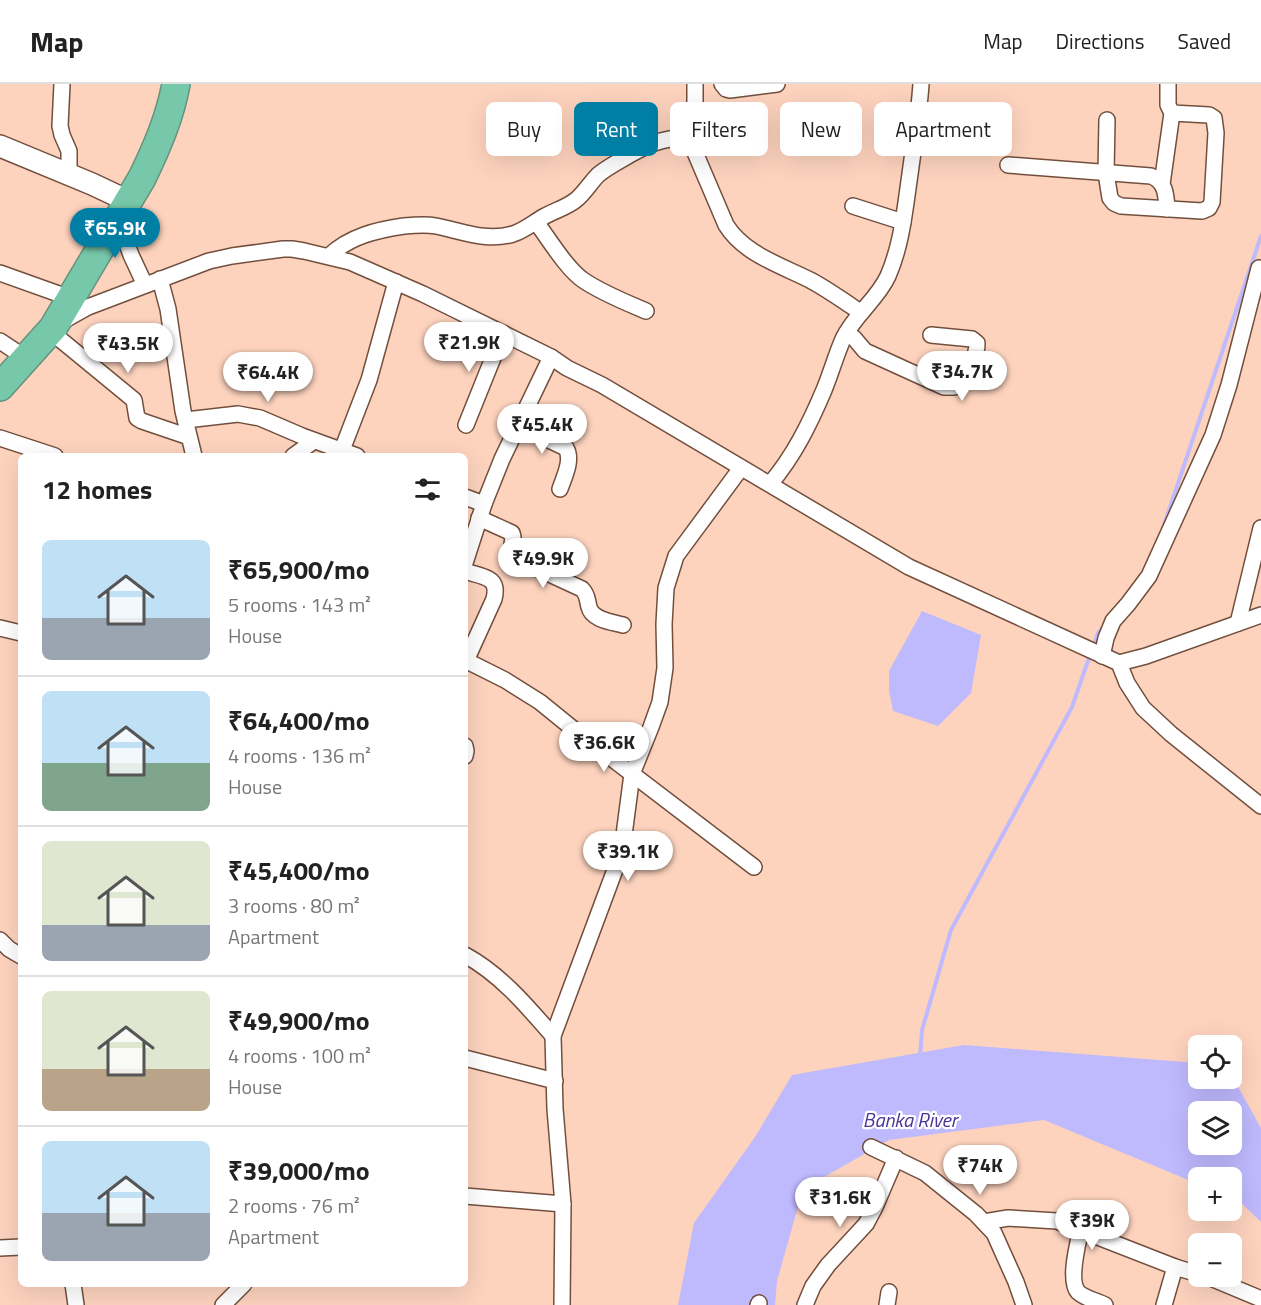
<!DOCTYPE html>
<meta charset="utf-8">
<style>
:root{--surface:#fff;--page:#f2f2f2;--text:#222;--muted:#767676;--line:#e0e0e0;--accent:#007ea4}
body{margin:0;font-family:"Titillium Web",sans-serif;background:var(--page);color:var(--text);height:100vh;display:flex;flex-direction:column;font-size:22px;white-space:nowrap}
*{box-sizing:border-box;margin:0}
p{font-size:20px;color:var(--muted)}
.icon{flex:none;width:33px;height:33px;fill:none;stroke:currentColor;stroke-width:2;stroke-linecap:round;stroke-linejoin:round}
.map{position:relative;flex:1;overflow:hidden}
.panel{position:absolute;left:18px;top:369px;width:450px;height:834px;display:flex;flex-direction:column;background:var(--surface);border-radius:9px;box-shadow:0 6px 24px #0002}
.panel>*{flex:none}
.guide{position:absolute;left:486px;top:18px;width:570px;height:54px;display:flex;gap:12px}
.controls{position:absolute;left:1188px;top:951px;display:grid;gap:12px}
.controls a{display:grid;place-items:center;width:54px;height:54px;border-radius:9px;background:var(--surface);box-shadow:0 6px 24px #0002;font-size:30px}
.price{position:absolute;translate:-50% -51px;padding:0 14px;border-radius:21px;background:#fff;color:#222;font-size:20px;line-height:39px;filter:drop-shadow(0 2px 3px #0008)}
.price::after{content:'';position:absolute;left:50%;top:36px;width:18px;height:14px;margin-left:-9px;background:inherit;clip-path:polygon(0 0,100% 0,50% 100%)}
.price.on{background:var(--accent);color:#fff}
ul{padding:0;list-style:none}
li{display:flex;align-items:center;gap:18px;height:150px;padding:0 24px}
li+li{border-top:2px solid var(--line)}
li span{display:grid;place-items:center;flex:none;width:168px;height:120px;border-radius:9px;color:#555}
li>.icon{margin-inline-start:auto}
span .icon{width:72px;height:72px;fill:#fffc;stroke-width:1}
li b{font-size:26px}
h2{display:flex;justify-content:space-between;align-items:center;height:72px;padding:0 24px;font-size:26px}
.pill{padding:0 21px;border-radius:9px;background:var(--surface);box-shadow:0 6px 24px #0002;font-size:21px;line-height:54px}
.pill.on{background:var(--accent);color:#fff}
header{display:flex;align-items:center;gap:36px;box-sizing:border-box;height:84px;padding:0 30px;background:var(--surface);border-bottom:2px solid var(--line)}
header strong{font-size:28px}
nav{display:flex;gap:33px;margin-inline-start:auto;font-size:21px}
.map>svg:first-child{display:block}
.water{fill:#bfb9fe;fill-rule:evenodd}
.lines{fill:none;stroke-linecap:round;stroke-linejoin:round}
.stream{stroke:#bfb9fe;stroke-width:4}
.street-casing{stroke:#724f3d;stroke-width:18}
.secondary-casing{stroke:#724f3d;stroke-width:24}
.highway-casing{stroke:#64937d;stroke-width:30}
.street{stroke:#fff;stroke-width:15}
.secondary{stroke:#fff;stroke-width:21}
.highway{stroke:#77c8aa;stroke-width:27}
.labels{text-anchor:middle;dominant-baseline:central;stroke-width:4.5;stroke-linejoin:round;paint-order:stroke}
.water-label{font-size:20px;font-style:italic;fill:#4a3495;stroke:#fefefe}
</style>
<header>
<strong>Map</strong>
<nav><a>Map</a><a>Directions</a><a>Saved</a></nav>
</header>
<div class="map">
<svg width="1261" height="1221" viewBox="0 0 1261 1221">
<rect width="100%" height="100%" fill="#fdd3be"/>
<g class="water">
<polygon points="922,527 981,551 971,609 938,642 893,627 889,607 889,587"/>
<path d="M964 961 1198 979V994H1232V992L1261 1044V1138L1238 1116 1232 1113V1094H1198V1100L1044 1036 889 1056 803 1105 777 1197 775 1221H678L694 1139 755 1053 792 991ZM1198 1028H1232V1060H1198Z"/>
</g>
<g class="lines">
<g class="stream">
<polyline points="1163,444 1261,152"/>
<polyline points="1093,564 1098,549 1105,542"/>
<polyline points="920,973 922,946 951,846 1072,623 1090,571"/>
</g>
<g class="street-casing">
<g id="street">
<polyline points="62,0 60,42 62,51 69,67 69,91"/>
<path d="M695 0V18L688 47 691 59 726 141C744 170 780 181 810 196 827 205 844 217 860 228"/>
<polyline points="722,0 726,5 730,6 777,0"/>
<polyline points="1107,36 1106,89 1110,114 1114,119 1121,122 1202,127 1209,124 1212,118 1216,49 1214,34 1209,31 1172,29 1168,21 1168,0"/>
<path d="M1008 81 1151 92C1166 98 1166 111 1167 125"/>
<polyline points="1162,100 1172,29"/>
<polyline points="853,122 903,138"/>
<polyline points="118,135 131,171 145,201"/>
<path d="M536 138C549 155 566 184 583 196 602 209 625 218 646 227"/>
<path d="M329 172C350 152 377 146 404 142 415 141 426 140 436 142 462 147 486 158 513 150 525 146 534 138 545 132 556 126 568 123 577 115 585 108 591 98 598 91 605 85 614 80 621 76 646 61 660 54 690 53"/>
<polyline points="0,189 70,214"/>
<polyline points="160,195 168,225 183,327 194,372"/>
<polyline points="63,237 88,223 209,177 232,172 283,165 292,165 304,167 350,178 423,210 551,273 567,284 602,301 909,483 1119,579 1146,572 1261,531"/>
<polyline points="50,247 134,316 137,334 142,337 189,353"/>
<path d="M847 249 854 254 865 267 944 303H954C964 294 978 272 977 259L972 255 931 251"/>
<polyline points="0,257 15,267 24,277"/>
<polyline points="186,336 238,330 260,334 302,352 357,372"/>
<polyline points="466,341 503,249"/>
<path d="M517 341 566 364C573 376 564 393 560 405"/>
<polyline points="0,354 55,372"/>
<polyline points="342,366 369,296 396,198"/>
<polyline points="293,372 314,357"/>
<path d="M770 400C794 372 810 339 824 306 831 289 836 271 843 255 855 230 877 216 888 192 902 160 905 124 910 90 914 60 919 30 921 0"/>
<polyline points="465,413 484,420"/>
<path d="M479 434 512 449 513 453 511 468 517 475 582 505C588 511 587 516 589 523 592 536 612 538 623 541"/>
<polyline points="465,479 484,420 502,375 551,273"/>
<path d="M465 487C482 493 500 492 494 515L465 579"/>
<polyline points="1238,539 1261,444"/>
<polyline points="0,544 21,549"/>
<polyline points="1102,572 1106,554 1113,537 1128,520 1149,492 1213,351 1229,301 1259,184"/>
<polyline points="465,576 505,596 540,618 572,644 754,783"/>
<polyline points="1119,579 1127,599 1143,624 1171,650 1261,722"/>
<polyline points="465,662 466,667 465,672"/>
<polyline points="0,856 9,865 21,872"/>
<path d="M465 871C500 890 527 922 553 952"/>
<polyline points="465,974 555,997"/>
<polyline points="871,1063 925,1089 976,1130 994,1149 1016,1198 1024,1221"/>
<polyline points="465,1112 563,1120"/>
<polyline points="984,1138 1008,1134 1057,1137 1175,1183 1198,1190"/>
<path d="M1081 1145C1078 1159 1068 1196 1078 1208 1084 1214 1097 1217 1105 1221"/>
<polyline points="0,1164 21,1163"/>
<polyline points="1206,1192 1261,1215"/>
<polyline points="73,1200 76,1221"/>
<polyline points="223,1221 244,1200"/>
<polyline points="562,1221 563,1120 555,1025 553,952 616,783 624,751 632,690 651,643 660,618 665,584 664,540 666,504 676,472 741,384"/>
<polyline points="758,1221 759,1219"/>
<polyline points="805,1221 813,1202 828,1181 866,1140 875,1123 896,1074"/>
<polyline points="887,1221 889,1208"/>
<polyline points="1164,1221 1175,1183"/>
</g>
</g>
<g class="secondary-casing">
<polyline id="secondary" points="0,62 92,100 128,117"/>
</g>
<g class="highway-casing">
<path id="highway" d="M0 303 53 244 142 94C157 63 170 33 176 0"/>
</g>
<use href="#street" class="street"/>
<use href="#secondary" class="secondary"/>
<use href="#highway" class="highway"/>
</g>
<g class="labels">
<g class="water-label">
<text x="910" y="1035">Banka River</text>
</g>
</g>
</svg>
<div class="controls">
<a><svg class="icon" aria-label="locate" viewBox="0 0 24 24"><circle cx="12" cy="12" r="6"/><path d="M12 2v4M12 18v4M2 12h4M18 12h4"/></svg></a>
<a><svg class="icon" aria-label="layers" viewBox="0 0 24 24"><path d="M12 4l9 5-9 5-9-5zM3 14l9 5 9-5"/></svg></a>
<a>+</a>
<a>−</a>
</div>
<b class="price on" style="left:115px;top:175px">₹65.9K</b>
<b class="price" style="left:469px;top:289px">₹21.9K</b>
<b class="price" style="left:128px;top:290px">₹43.5K</b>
<b class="price" style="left:962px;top:318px">₹34.7K</b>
<b class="price" style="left:268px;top:319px">₹64.4K</b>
<b class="price" style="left:542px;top:371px">₹45.4K</b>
<b class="price" style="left:543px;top:505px">₹49.9K</b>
<b class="price" style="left:604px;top:689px">₹36.6K</b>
<b class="price" style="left:628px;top:798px">₹39.1K</b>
<b class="price" style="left:980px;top:1112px">₹74K</b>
<b class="price" style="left:840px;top:1144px">₹31.6K</b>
<b class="price" style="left:1092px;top:1167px">₹39K</b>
<div class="guide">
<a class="pill">Buy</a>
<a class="pill on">Rent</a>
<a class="pill">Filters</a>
<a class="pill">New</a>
<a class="pill">Apartment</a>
</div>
<section class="panel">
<h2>12 homes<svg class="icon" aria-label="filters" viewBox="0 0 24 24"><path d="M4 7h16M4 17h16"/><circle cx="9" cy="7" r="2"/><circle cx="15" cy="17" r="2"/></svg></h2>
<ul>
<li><span style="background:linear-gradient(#bfe0f5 65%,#9aa5b1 0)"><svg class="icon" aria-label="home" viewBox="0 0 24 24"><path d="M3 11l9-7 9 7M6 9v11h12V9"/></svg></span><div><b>₹65,900/mo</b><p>5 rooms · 143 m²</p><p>House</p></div></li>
<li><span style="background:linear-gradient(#bfe0f5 60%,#7fa58c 0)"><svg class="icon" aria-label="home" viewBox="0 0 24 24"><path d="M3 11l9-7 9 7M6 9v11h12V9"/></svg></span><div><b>₹64,400/mo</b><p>4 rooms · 136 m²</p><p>House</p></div></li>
<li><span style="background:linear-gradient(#dfe7d0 70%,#9aa5b1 0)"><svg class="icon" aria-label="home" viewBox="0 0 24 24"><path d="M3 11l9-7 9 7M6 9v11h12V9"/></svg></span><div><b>₹45,400/mo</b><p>3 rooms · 80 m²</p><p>Apartment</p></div></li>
<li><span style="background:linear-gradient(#dfe7d0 65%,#b9a48a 0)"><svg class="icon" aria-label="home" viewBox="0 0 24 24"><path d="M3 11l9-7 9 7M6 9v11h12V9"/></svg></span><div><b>₹49,900/mo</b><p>4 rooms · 100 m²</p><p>House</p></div></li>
<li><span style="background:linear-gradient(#bfe0f5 60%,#9aa5b1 0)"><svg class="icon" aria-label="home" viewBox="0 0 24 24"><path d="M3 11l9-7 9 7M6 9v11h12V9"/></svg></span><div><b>₹39,000/mo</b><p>2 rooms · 76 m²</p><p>Apartment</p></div></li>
</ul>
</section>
</div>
